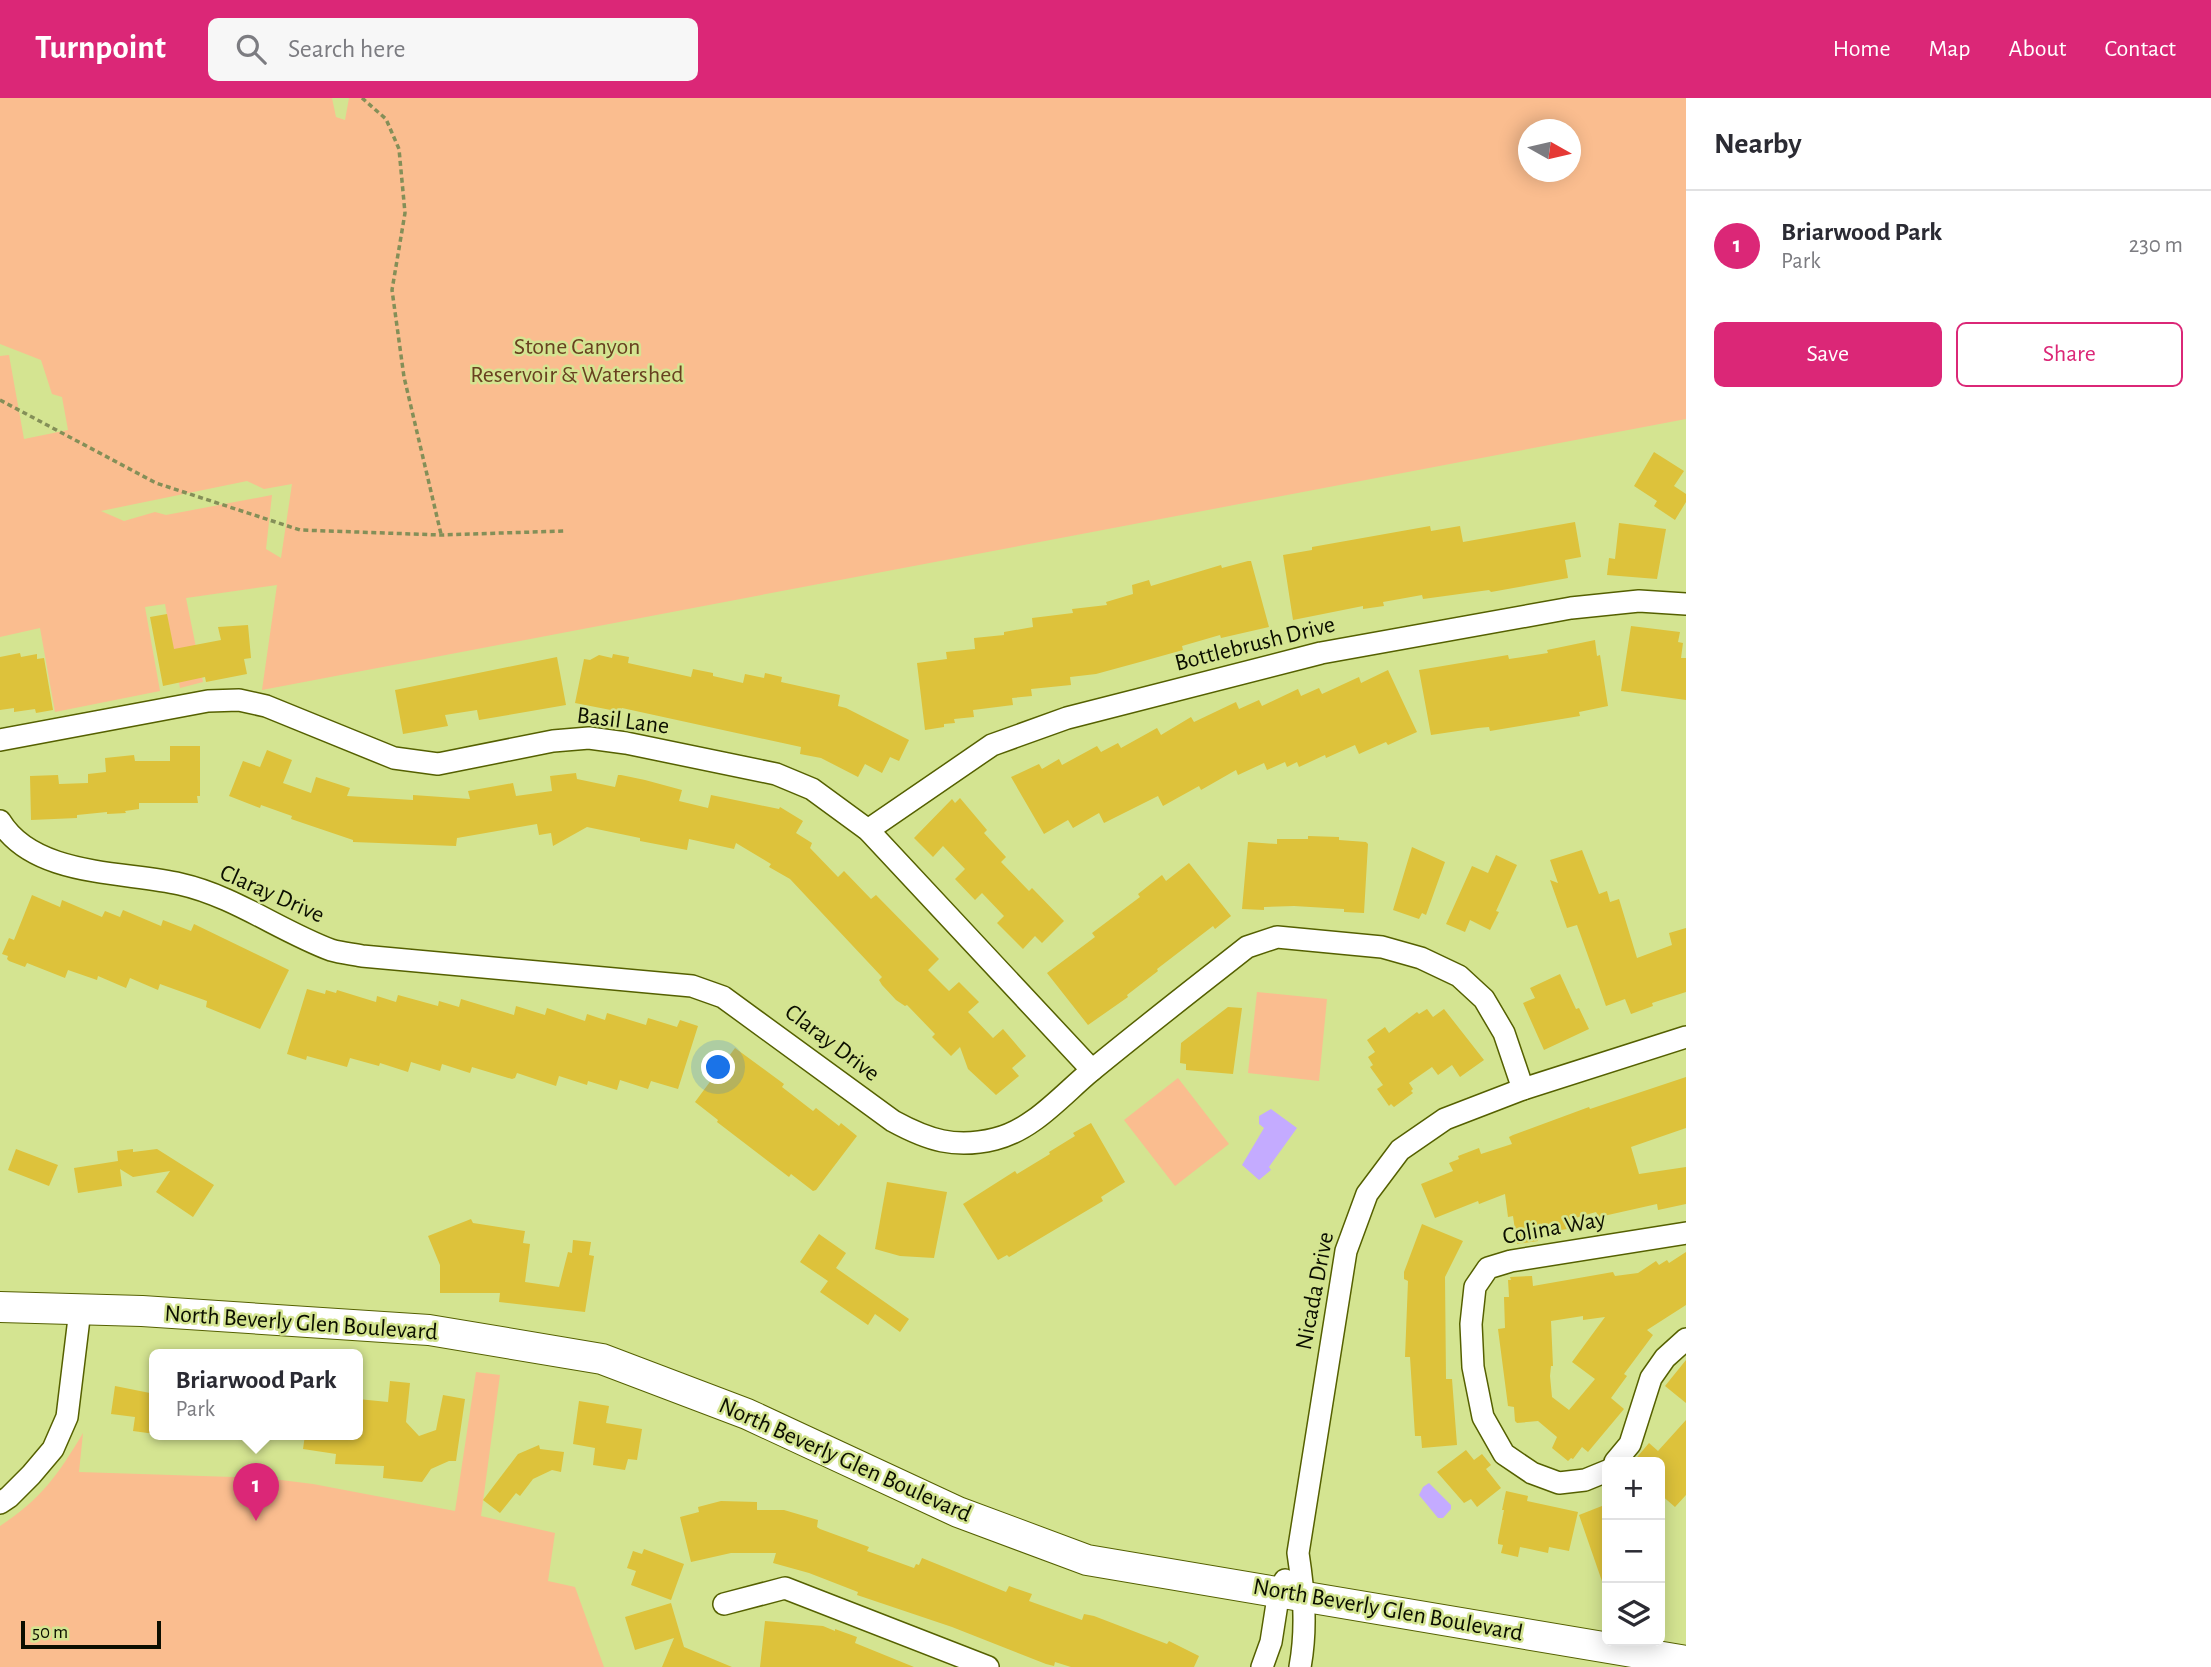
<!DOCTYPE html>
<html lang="en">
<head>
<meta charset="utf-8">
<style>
	:root { --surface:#fff; --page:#f7f7f7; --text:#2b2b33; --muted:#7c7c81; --line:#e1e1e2; --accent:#db2777 }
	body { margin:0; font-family:"Alegreya Sans",sans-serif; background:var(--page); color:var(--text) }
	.controls { position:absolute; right:21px; bottom:21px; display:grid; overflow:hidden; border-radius:10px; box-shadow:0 4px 18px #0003 }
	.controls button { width:63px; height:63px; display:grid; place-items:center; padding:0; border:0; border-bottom:2px solid var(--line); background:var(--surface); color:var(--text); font:35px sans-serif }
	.compass { position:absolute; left:1518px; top:21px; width:63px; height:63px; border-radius:50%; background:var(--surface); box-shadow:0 4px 18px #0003; rotate:98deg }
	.scale { position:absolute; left:21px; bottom:18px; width:140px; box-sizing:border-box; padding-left:7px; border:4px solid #0b0e00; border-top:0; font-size:19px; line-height:24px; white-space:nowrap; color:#0b0e00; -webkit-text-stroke:5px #d4e491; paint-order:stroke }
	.you { position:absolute; left:719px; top:970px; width:24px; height:24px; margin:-18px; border:5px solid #fff; border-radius:50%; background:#1a73e8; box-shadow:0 0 0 10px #1a73e833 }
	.badge { display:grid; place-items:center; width:46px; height:46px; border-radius:50%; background:var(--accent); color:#fff; font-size:23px; font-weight:700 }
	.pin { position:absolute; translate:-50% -58px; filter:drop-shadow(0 2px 4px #0008) }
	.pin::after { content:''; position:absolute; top:37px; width:24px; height:21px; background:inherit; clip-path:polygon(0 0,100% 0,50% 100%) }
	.popup { position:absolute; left:149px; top:1251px; width:214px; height:91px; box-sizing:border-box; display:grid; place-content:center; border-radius:10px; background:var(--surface); filter:drop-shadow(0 2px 5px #0005); font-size:23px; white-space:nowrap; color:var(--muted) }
	.popup b { font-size:26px; color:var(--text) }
	.popup::after { content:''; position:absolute; left:50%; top:100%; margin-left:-14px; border:14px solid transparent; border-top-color:var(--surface) }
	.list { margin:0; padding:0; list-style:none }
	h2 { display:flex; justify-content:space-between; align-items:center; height:91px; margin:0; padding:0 28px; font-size:30px }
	h2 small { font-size:23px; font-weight:400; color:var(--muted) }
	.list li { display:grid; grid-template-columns:46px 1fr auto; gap:21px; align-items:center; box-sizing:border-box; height:112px; padding:0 28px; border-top:2px solid var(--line) }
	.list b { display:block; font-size:26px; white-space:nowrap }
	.list p { margin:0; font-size:23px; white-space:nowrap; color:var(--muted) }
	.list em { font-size:23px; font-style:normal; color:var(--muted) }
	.actions { display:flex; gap:14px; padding:21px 28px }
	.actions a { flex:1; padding:16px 0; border:2px solid var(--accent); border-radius:10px; text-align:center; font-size:24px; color:var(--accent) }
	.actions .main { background:var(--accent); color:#fff }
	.icon { flex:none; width:38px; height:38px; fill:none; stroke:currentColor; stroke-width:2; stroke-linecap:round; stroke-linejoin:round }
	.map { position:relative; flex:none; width:1686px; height:1569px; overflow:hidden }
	header { display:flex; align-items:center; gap:42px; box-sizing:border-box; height:98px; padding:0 35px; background:var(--accent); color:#fff }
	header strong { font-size:33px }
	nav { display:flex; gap:38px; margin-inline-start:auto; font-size:24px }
	.search { width:490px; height:63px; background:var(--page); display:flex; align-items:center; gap:18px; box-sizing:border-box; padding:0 24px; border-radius:10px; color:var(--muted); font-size:26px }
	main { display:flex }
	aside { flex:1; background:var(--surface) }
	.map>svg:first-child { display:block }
	.green { fill:#fabd8f; fill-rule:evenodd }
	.water { fill:#c4abff }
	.building { fill:#ddc23b; fill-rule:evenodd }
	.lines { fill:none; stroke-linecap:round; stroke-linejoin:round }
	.minor-casing { stroke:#556000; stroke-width:24 }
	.secondary-casing { stroke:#556000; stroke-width:32 }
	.path { stroke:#848f58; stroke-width:3.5; stroke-dasharray:5 3.5; stroke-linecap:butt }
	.minor { stroke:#fff; stroke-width:21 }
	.secondary { stroke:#fff; stroke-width:30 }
	.labels { text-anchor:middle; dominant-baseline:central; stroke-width:5; stroke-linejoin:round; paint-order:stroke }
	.park-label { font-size:24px; fill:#684020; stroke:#d4e491 }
	.street-label { font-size:24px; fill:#0b0e00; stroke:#d4e491 }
</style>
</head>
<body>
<header>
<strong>Turnpoint</strong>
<div class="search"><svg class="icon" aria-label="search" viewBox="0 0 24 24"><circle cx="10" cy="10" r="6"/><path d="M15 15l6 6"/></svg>Search here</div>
<nav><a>Home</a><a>Map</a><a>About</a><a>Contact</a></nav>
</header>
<main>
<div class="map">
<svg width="1686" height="1569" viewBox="0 0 1686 1569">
	<rect width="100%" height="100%" fill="#d4e491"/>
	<!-- green -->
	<g class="green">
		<path d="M0 0H332L336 19 345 22 349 0H1686V321L262 592 277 487 186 500 203 584 180 590 165 506 145 509 160 593 55 614 40 530 0 539V258L9 257 24 341 68 332 62 299 52 296 41 262 0 246ZM1528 32H1570V74H1528ZM247 383 264 391 292 386 281 460 266 451 272 397 166 417 155 414 124 423 101 413Z"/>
		<path d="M1257 894 1327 901 1319 983 1248 975Z"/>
		<path d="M1178 980 1229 1046 1175 1088 1124 1022Z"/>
		<path d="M476 1274 500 1277 481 1418 555 1435 548 1483 575 1489 604 1569H0V1428C41 1401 58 1377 83 1335L79 1374 265 1380 313 1386 455 1413Z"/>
	</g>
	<!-- water -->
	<g class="water">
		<path d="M1271 1011 1297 1030 1269 1069 1271 1072 1259 1082 1242 1067 1264 1030 1259 1026V1018Z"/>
		<path d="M1429 1385 1451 1407V1411L1443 1420H1438L1419 1397 1423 1389Z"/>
	</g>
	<!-- building -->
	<g class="building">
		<path d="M1654 354 1684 373 1674 388 1686 396V404L1675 422 1654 408 1657 403 1634 388Z"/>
		<path d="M1575 424 1581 459 1565 462 1568 480 1491 494 1489 492 1423 501 1422 497 1383 504 1384 508 1363 511V508L1293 522 1283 457 1312 452V449L1430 428 1431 433 1460 428 1463 444Z"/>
		<path d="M1619 425 1666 431 1657 481 1607 477 1609 460 1615 461Z"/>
		<path d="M1248 463H1251L1269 529 1221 540 1220 537 1182 548 1183 552 1140 564 1096 576 1070 579 1071 587 1031 591 1032 598 1012 600 1013 607 973 612 974 619 954 621 955 625 944 626V629L925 632 917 565 947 561 946 554 975 551 974 540 1004 537V534L1033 529 1032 520 1073 515 1072 511 1107 507 1106 504 1133 496 1132 487 1149 482 1151 488 1221 467 1222 470Z"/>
		<path d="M167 516 174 551 221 542 218 529 248 527 251 560 244 561 247 576 206 584 205 579 163 588 150 519Z"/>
		<path d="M1631 528 1680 534 1678 544 1683 545 1681 560H1686V602L1621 593Z"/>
		<path d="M1595 542 1597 558 1600 557 1608 608 1579 614 1580 618 1490 633 1489 629 1478 630 1431 637 1419 572 1508 557 1509 561 1548 555 1547 552Z"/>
		<path d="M20 555 21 559 37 556V561L44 560 53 612 36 615 35 611 14 614V610L0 612V559Z"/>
		<path d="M613 556 629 559 628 565 691 579 693 571 713 575V578L743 585 745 576 764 580 765 575 782 579 781 584 840 597 838 608 846 610 909 642 899 663 890 659 882 675 865 666 858 679 821 660 800 656 801 649 622 610 621 614 575 605 584 561 590 562 599 557 612 560Z"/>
		<path d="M557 559 566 607 479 622 477 612 445 617 448 628 403 636 395 592Z"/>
		<path d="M1388 572 1417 634 1388 647 1386 644 1359 656 1355 647 1326 660 1325 657 1299 669 1297 664 1287 669 1285 664 1267 672 1264 665 1238 677 1236 672 1201 692 1199 688 1163 708 1158 698 1104 725 1099 715 1073 730 1068 722 1044 736 1011 679 1039 666 1042 671 1059 661 1062 667 1097 648 1101 654 1118 645 1121 650 1157 630 1161 637 1191 619 1194 624 1236 604 1239 611 1259 602 1262 608 1298 591 1301 598 1319 590 1322 596 1359 579 1361 585Z"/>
		<path d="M170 648H200V698H197L198 705H139V711L125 713 126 715 107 716V714L77 717V720L31 722 30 678 58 677 59 686 88 685V676L106 674 105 660 134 657 135 663H170Z"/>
		<path d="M267 652 292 662 283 685 311 695 316 679 350 690 347 698 413 702V697L470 701 468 693 513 685 516 698 552 693 550 678 576 675 577 681 615 689 618 677H621L645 682 682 692 679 703 708 710 711 697 779 711 780 709 803 723 796 735 812 745 810 750 838 779 844 773 871 801 876 797 939 861 928 872 949 893 959 884 979 904 968 914 993 940 1003 931 1026 958 1012 970 1019 978 996 997 968 971 960 949 951 958 932 939 935 936 907 907 905 908 896 902 882 887 879 882 882 879 790 781 769 769 771 766 736 745 734 751 689 741 687 752 640 743V740L587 729 553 748 551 735 539 737 537 726 457 740 456 748 353 744V742L291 721 292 718 261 707 260 710 229 698 243 663 260 669Z"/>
		<path d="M960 700 987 732 984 735 1006 759 1001 764 1029 793 1032 790 1064 823 1042 845 1035 838 1023 851 997 825 1004 818 982 795 975 802 955 781 965 771 943 748 933 759 914 740 952 701 955 705Z"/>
		<path d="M1308 738 1339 739V742L1366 744 1368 746 1364 815 1344 814V811L1294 808 1264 809V812L1242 811 1248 744 1277 746V741H1308Z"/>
		<path d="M1412 749 1445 764 1426 817 1422 815 1419 821 1393 812Z"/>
		<path d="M1582 752 1599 796 1607 793 1610 804 1619 801 1637 860 1672 847 1669 835 1686 830V894L1652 905 1653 908 1631 916 1625 901 1606 908 1577 827 1567 830 1550 782 1558 785 1550 762Z"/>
		<path d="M1496 757 1517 767 1496 813 1499 814 1490 832 1470 822 1465 834 1446 826 1472 768 1488 775Z"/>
		<path d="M1189 765 1231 818 1215 831 1213 828 1157 871 1158 873 1127 897 1128 899 1088 927 1047 875 1095 839 1092 835 1140 799 1138 796 1162 777 1166 783Z"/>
		<path d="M32 797 60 809 62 802 102 819 105 813 120 819 123 812 161 828 163 822 191 833 194 826 289 872 260 931 206 909 207 903 160 886 158 892 130 880 126 890 98 878 97 882 68 872 65 880 27 865 25 869 9 863 7 861 8 858 2 856 9 840 14 842Z"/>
		<path d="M1560 876 1576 911 1579 910 1589 931 1544 952 1523 905 1535 900 1530 890Z"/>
		<path d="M307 891 325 896 326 892 336 895 337 892 376 904 377 898 396 904 398 897 438 908 439 903 459 909 461 901 514 917 516 908 545 917 547 910 585 923 587 916 605 922 607 915 646 927 648 920 677 929 680 922 698 928 678 991 651 983 648 991 620 982 617 992 588 983 587 987 559 978 556 988 517 975 515 980 512 981 472 969 470 975 442 966 440 973 411 964 408 974 380 965 379 968 350 960 347 969 307 958 306 962 287 956Z"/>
		<path d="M1228 909 1242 910 1233 976 1186 972V966L1180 965 1181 945Z"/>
		<path d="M1427 911 1433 919 1444 911 1484 962 1460 979 1452 967 1438 977 1432 969 1409 985 1413 991 1411 993 1413 995 1394 1009 1391 1006 1389 1008 1377 991 1383 987 1370 969 1373 967 1368 959 1375 954 1367 942 1385 929 1389 935 1417 914 1419 916Z"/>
		<path d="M735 950 784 986 782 989 813 1013 816 1010 839 1028 841 1025 857 1038 816 1092 813 1093 791 1076 789 1079 717 1024 718 1022 695 1004Z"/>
		<path d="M1686 979V1030L1631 1049 1639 1076 1686 1069V1106L1658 1112 1657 1106 1599 1119 1596 1114 1565 1123 1567 1131 1537 1136 1538 1143 1517 1146 1513 1118 1508 1119 1505 1096 1479 1106 1478 1103 1435 1120 1421 1086 1453 1073 1449 1065 1459 1061 1458 1058 1479 1050 1481 1056 1512 1046 1509 1039 1513 1037 1589 1009 1590 1011Z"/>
		<path d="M1091 1025 1125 1084 1101 1099 1103 1103 1009 1159 1007 1157 998 1162 963 1106 1015 1073 1017 1076 1050 1056 1049 1054 1075 1038 1073 1035Z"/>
		<path d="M16 1051 58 1067 49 1088 8 1072Z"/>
		<path d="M133 1051V1054L157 1051 214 1087 193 1119 156 1094 170 1073 133 1079 120 1071 122 1088 78 1095 74 1070 118 1063 117 1053Z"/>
		<path d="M887 1084 947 1094 934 1160 900 1158 875 1151Z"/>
		<path d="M471 1121 473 1125 525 1133 523 1145 530 1146 525 1184 559 1189 568 1154 572 1155 573 1142 591 1144 589 1157 594 1158 585 1214 499 1204 500 1195H440V1167L428 1138Z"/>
		<path d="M1422 1126 1463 1143 1445 1179 1446 1281H1452L1457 1347 1422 1350 1421 1338H1415L1410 1259H1405L1408 1183 1404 1181V1174Z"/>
		<path d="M819 1136 846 1155 836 1170 909 1221 900 1234 875 1216 868 1227 820 1194 828 1183 800 1164Z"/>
		<path d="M1686 1154V1207L1647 1232 1653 1237 1624 1276 1627 1278 1611 1300 1624 1311 1588 1354 1582 1349 1573 1361 1571 1360 1568 1363 1552 1350 1557 1339 1538 1323 1517 1325 1515 1323 1514 1309 1508 1308 1498 1231 1505 1230 1504 1199H1509L1508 1182H1511L1510 1179 1532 1178 1533 1188 1613 1174 1615 1178 1638 1175 1656 1163 1659 1167 1667 1162 1669 1165ZM1583 1218V1222L1605 1219 1572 1264 1595 1281 1569 1312 1552 1299 1550 1278 1551 1268H1553L1551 1223Z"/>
		<path d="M1686 1262V1305L1665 1288Z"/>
		<path d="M390 1283 410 1285 406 1324 419 1338 436 1332 443 1297 465 1301 456 1363H449L431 1371 422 1384 383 1380 384 1368 335 1366 336 1356 303 1351 305 1337H358V1301L388 1304Z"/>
		<path d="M115 1288 155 1296V1336L133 1333 135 1319 111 1316Z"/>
		<path d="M579 1303 609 1308 606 1325 642 1331 637 1362 628 1361 625 1372 593 1367 595 1350 573 1346Z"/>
		<path d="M1686 1322V1397L1675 1409 1660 1396V1364H1633L1649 1345 1658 1353Z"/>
		<path d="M539 1347 540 1351 564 1354 561 1374 552 1372 533 1381 520 1398 516 1395 500 1415 483 1402 518 1356Z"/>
		<path d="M1466 1352 1474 1362 1482 1356 1491 1367 1486 1371 1501 1390 1477 1409 1471 1401 1464 1405 1437 1374Z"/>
		<path d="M1506 1393 1528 1398 1527 1403 1578 1414 1569 1453 1549 1449 1548 1455 1520 1449 1518 1459 1501 1455 1503 1447 1498 1446V1442L1504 1412H1502Z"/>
		<path d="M721 1403 757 1404V1412H784L818 1422 817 1429 820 1431 869 1449 867 1453 914 1470 916 1466 919 1467 922 1460 1006 1494 1009 1488 1032 1496 1029 1503 1082 1522 1084 1516 1094 1518 1167 1546 1169 1543 1199 1558 1194 1569H1071L1055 1564 1054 1568 1046 1566 952 1529 857 1497 858 1494 809 1475 773 1465 776 1455H731L691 1464 680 1419 699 1414 698 1409Z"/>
		<path d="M1607 1406V1489H1604L1579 1417Z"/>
		<path d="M644 1451 684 1466 671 1502 631 1487 636 1473 627 1470 633 1453 642 1456Z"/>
		<path d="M671 1505 684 1549 732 1569H662L674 1540 635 1552 625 1519Z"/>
		<path d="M765 1523 823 1528 835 1533V1531L857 1539 855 1545 914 1569H760Z"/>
	</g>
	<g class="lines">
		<defs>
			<g id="minor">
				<path d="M0 642 208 603 239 602 266 608 394 660 438 666 553 643 589 640 626 645 776 676 812 691 868 732 1092 972"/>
				<path d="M0 723C34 779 124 773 180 786 234 798 280 833 331 852 341 855 352 856 362 858L692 888 723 899 893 1023C928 1042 955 1051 995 1041 1033 1032 1062 997 1091 973 1142 931 1195 890 1247 849L1277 839 1382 849 1421 860 1459 878 1484 901 1504 935 1523 991"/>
				<path d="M868 732 992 647 1067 620 1321 555 1571 510 1639 503 1686 506"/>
				<path d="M1615 1364 1630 1346 1651 1280 1665 1260 1686 1241"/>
				<path d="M1607 1373 1585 1382 1559 1385 1532 1375 1504 1356 1483 1319 1473 1269 1471 1226 1475 1189 1488 1170 1511 1163 1686 1135"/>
				<path d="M0 1405 9 1399 31 1377 53 1351 67 1319 80 1212"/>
				<path d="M724 1506 785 1490 988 1569"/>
				<path d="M1262 1569 1271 1544 1279 1493 1285 1482"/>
				<path d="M1300 1569C1307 1531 1304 1494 1298 1455L1346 1153 1367 1096 1400 1052 1445 1021 1523 991 1686 939"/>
			</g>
			<path id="secondary" d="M0 1209 142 1213 429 1232 602 1261 747 1316 958 1414 1087 1462 1686 1563"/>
		</defs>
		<!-- minor casing -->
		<use href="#minor" class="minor-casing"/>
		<!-- secondary casing -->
		<use href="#secondary" class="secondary-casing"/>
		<!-- path -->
		<g class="path">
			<path d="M362 0 386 21 399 51 405 115 392 192 404 279 441 436"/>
			<path d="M0 302 156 385 300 432 441 437 564 433"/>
		</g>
		<!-- minor -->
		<use href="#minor" class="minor"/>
		<!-- secondary -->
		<use href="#secondary" class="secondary"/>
	</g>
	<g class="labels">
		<!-- park labels -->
		<g class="park-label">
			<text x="577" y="249">Stone Canyon<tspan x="577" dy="28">Reservoir &amp; Watershed</tspan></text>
		</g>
		<!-- street labels -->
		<g class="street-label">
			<text transform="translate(1255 546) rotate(-14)">Bottlebrush Drive</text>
			<text transform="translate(623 623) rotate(7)">Basil Lane</text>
			<text transform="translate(272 796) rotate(24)">Claray Drive</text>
			<text transform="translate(832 945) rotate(37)">Claray Drive</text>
			<text transform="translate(1554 1130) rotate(-10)">Colina Way</text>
			<text transform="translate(1315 1193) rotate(-79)">Nicada Drive</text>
			<text transform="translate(301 1225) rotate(4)">North Beverly Glen Boulevard</text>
			<text transform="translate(845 1362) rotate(24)">North Beverly Glen Boulevard</text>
			<text transform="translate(1388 1512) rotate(10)">North Beverly Glen Boulevard</text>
		</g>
	</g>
</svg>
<div class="controls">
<button>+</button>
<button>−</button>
<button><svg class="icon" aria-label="layers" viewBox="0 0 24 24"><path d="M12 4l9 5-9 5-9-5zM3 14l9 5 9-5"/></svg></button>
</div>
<svg class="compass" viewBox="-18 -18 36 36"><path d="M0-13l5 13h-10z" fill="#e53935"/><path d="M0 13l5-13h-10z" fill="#7c7c81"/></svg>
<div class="scale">50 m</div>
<div class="you"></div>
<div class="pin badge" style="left:256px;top:1423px">1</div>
<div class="popup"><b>Briarwood Park</b>Park</div>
</div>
<aside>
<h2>Nearby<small></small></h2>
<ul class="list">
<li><span class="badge">1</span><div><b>Briarwood Park</b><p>Park</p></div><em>230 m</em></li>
</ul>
<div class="actions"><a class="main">Save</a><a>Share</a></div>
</aside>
</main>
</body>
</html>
